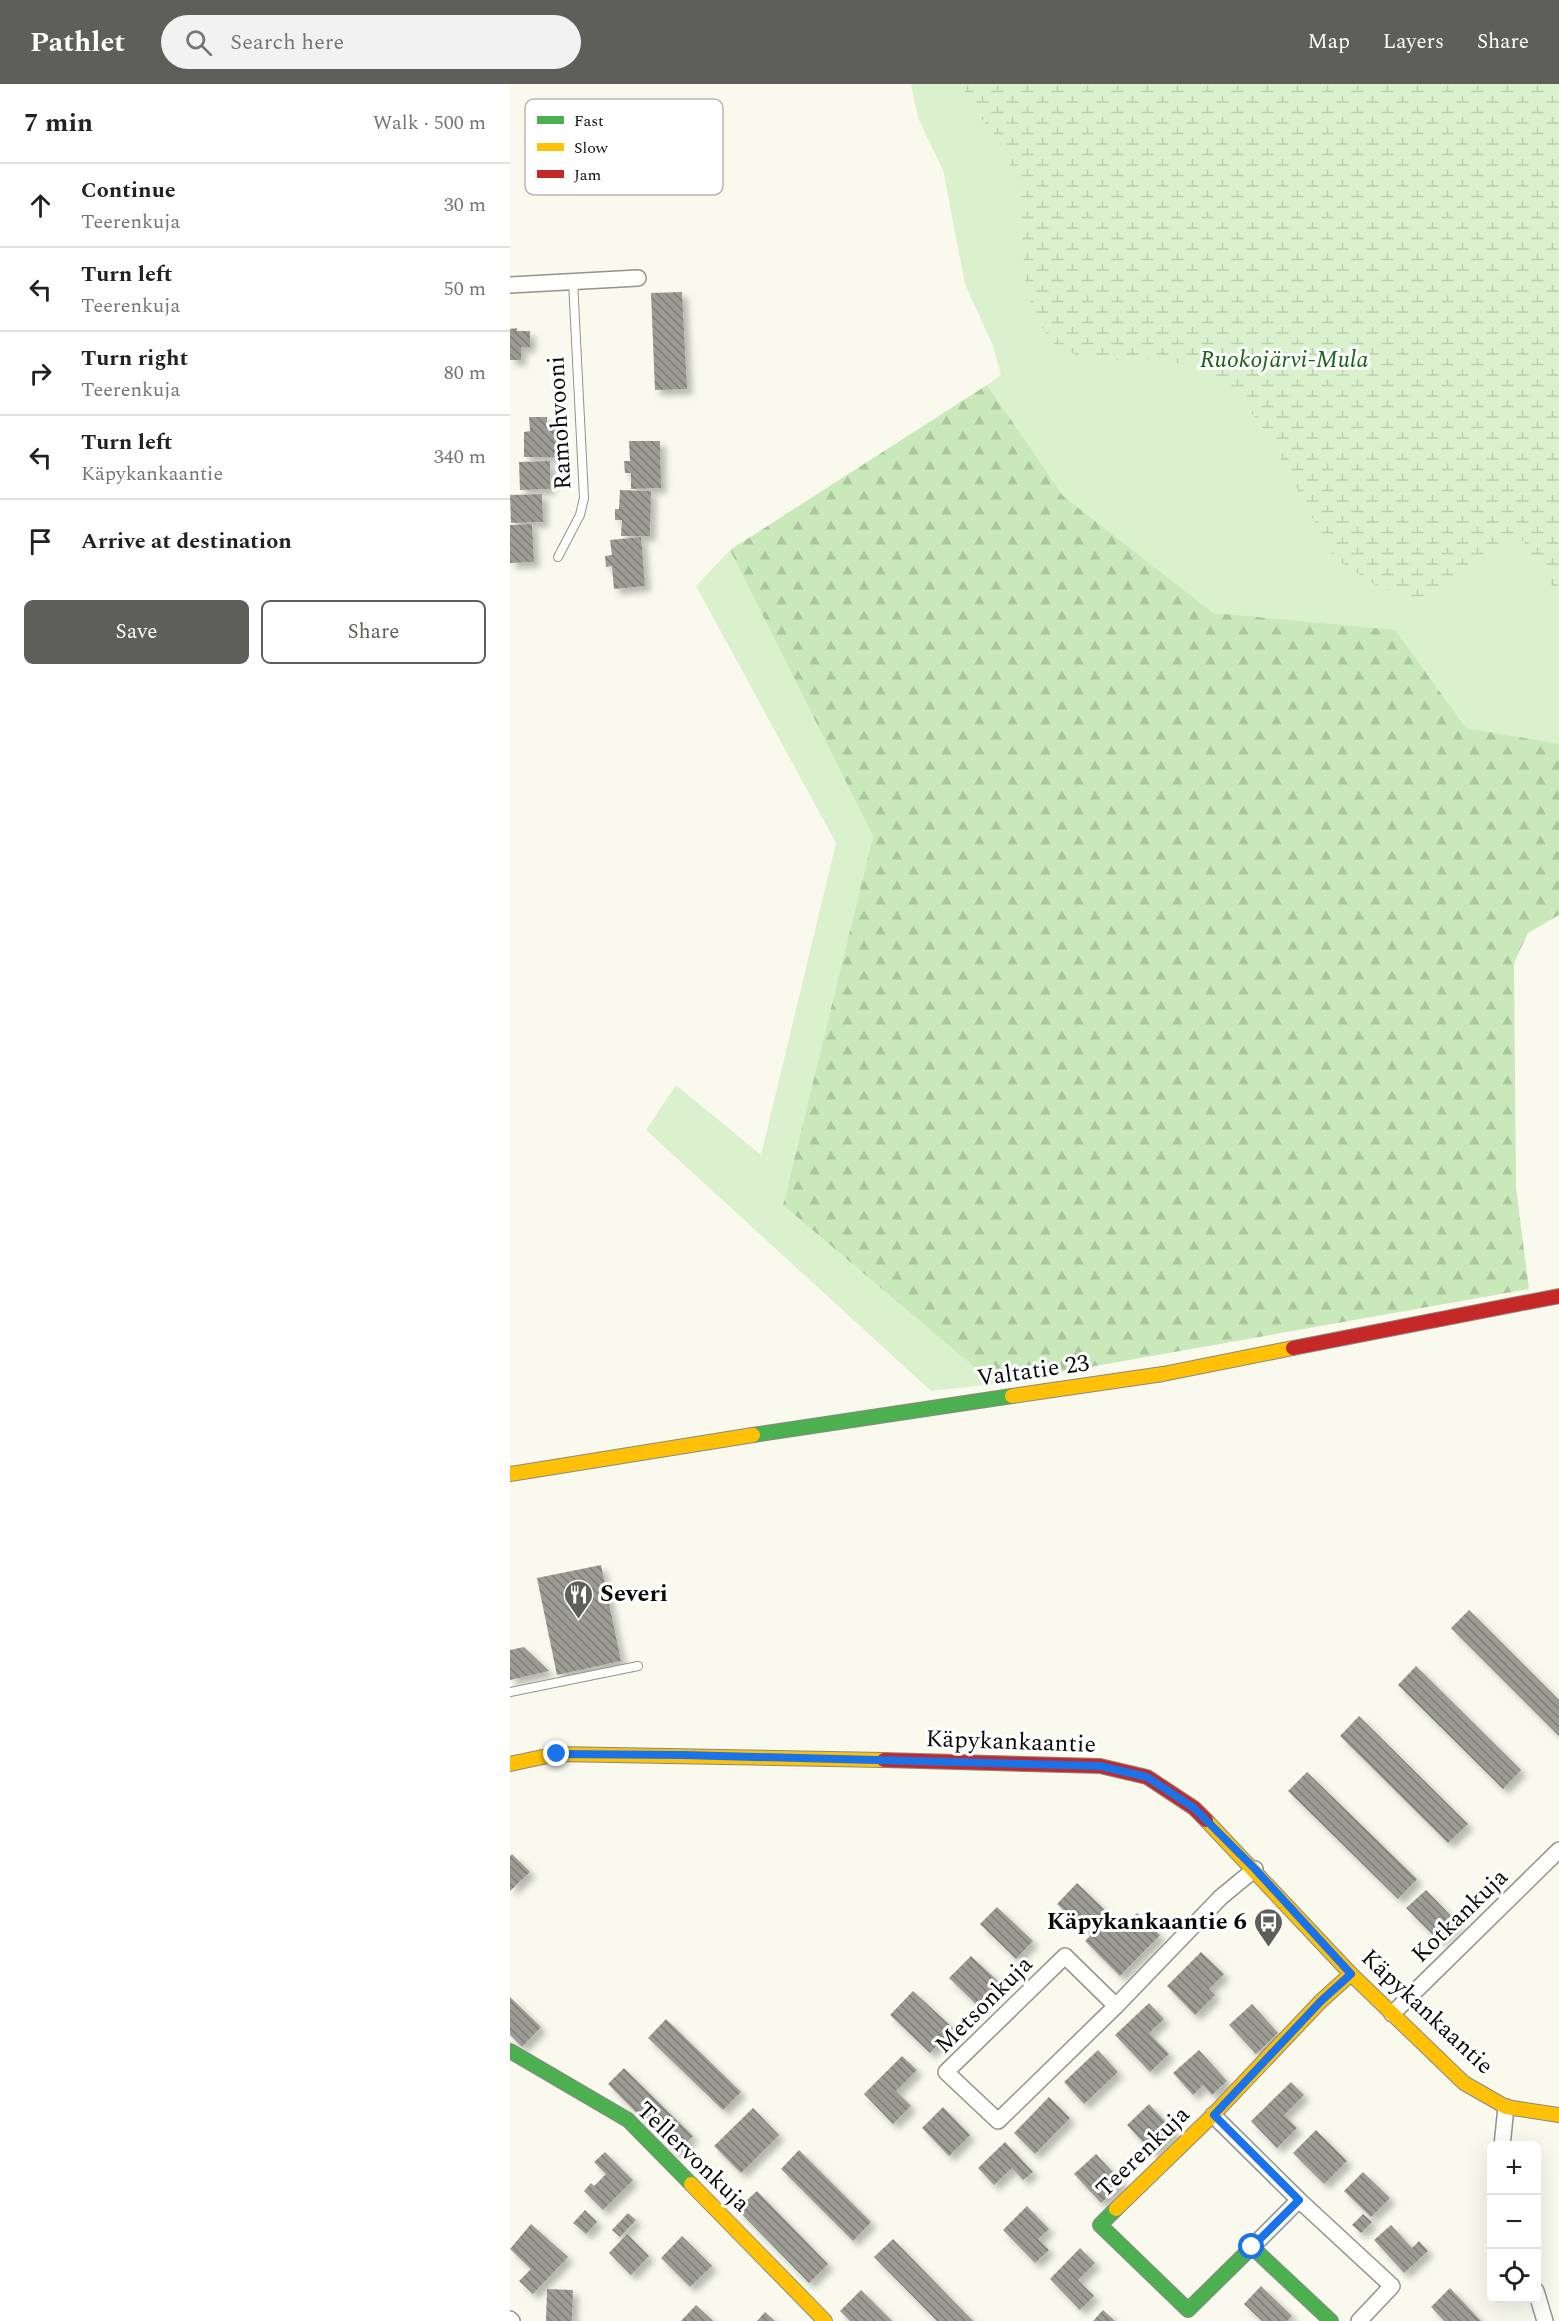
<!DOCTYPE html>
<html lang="en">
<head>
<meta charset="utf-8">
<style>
	:root { --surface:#fff; --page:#f2f2f2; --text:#222; --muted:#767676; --line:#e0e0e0; --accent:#5e5f5a }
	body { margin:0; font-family:Spectral,serif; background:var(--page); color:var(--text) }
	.controls { position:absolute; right:18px; bottom:18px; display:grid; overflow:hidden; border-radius:9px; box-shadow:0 6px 24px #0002 }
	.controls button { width:54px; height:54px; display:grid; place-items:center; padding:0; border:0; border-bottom:2px solid var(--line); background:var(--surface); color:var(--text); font:30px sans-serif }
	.stop { position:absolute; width:18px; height:18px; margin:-14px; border:4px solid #1a73e8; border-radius:50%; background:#fff }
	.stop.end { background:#1a73e8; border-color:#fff; box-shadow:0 2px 6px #0008 }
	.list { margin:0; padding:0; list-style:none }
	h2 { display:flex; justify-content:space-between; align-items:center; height:78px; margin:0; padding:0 24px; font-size:26px }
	h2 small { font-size:20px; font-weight:400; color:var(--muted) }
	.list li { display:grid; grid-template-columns:39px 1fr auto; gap:18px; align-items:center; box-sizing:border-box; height:84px; padding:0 24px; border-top:2px solid var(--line) }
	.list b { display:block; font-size:22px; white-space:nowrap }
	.list p { margin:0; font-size:20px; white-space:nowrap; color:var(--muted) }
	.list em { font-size:20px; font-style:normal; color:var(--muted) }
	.actions { display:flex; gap:12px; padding:18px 24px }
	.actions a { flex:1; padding:14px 0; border:2px solid var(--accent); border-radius:9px; text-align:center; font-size:21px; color:var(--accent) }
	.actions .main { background:var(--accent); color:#fff }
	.icon { flex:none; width:33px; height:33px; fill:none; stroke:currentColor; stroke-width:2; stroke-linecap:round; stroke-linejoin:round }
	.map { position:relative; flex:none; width:1049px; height:2237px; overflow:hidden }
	header { display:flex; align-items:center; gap:36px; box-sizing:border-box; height:84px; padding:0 30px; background:var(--accent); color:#fff }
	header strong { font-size:28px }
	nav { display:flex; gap:33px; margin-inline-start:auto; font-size:21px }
	.search { width:420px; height:54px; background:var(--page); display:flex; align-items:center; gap:15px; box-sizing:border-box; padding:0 21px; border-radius:33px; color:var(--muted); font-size:22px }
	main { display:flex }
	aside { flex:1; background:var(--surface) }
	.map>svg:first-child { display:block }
	.grass { fill:#dbf1cd }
	.forest { fill:url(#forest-firs) }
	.wetland { fill:url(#wetland-marsh) }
	.building { fill:url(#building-back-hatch); filter:url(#shadow) }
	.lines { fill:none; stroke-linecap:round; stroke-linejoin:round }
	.lane-casing { stroke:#92938d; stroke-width:10 }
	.street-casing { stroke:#92938d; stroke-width:18 }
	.fast-casing { stroke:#898983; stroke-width:16 }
	.slow-casing { stroke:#898983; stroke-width:16 }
	.jam-casing { stroke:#898983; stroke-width:16 }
	.lane { stroke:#fefefc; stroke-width:8 }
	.street { stroke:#fefefc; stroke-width:15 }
	.fast { stroke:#4caf50; stroke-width:14 }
	.slow { stroke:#ffc107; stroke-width:14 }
	.jam { stroke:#c62828; stroke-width:14 }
	.route { stroke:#1a73e8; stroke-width:8 }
	.labels { text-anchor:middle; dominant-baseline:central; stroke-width:6; stroke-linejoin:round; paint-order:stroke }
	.park-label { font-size:24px; font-style:italic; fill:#1a631c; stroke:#fff }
	.street-label { font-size:24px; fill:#0b0b0b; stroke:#fff }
	.poi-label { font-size:24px; font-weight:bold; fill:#0b0b0b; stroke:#fff; text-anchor:start }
	.key { fill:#fff; stroke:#b6b6b6; stroke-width:1.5 }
	.key-label { font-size:16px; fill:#0b0b0b }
</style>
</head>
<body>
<header>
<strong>Pathlet</strong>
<div class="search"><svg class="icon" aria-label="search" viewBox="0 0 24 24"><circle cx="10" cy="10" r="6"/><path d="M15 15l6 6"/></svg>Search here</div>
<nav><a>Map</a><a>Layers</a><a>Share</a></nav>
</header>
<main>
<aside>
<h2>7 min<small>Walk · 500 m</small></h2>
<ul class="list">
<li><svg class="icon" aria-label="ahead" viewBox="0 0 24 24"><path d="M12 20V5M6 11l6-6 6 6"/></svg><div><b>Continue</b><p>Teerenkuja</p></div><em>30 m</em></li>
<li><svg class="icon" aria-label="left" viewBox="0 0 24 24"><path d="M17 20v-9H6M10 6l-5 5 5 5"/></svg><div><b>Turn left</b><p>Teerenkuja</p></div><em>50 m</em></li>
<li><svg class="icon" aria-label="right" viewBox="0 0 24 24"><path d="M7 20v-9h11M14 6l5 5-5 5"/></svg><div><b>Turn right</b><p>Teerenkuja</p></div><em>80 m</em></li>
<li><svg class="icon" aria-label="left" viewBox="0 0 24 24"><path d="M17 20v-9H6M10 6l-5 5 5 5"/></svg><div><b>Turn left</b><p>Käpykankaantie</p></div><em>340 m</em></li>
<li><svg class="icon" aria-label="arrive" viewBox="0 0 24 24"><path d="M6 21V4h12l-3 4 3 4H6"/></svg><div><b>Arrive at destination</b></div></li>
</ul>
<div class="actions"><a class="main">Save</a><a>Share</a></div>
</aside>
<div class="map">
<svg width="1049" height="2237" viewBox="0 0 1049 2237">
	<defs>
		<pattern id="forest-firs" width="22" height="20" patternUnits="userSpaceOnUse" patternTransform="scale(1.5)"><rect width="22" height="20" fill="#c9e9ba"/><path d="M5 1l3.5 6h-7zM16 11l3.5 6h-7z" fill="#abc69f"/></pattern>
		<pattern id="wetland-marsh" width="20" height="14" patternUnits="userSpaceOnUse" patternTransform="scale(1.5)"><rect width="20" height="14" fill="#dbf1cd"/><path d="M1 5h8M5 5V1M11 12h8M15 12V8" fill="none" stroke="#bbcdaf"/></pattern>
		<pattern id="building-back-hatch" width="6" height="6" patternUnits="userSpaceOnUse" patternTransform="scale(1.5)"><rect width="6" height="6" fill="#9c9b94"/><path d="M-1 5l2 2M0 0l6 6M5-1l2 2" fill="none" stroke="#7d7d77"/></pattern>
		<filter id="shadow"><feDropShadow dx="5.5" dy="5.5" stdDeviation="3" flood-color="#0004"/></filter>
	</defs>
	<rect width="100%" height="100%" fill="#f9faed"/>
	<!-- grass -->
	<g class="grass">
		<path d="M401 0H1049V701L573 465 503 339 477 301 491 291 483 262 455 200 433 86 408 34Z"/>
		<path d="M220 466 363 752 273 1121 484 1300 421 1307 136 1046 166 1001 251 1071 326 759 186 502Z"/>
	</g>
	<!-- forest -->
	<path class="forest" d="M477 301 553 412 703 529 885 546 956 644 1049 660V831L1018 849 1004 879 1006 1104 1019 1205 484 1300 273 1121 363 752 220 466Z"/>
	<!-- wetland -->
	<path class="wetland" d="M451 0H1049V512L1010 453C972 467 949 484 923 515L900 518 864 500 824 474 759 353 728 310 692 283 639 275 596 276 568 272 541 258 525 232 515 199 510 106 491 59 462 23Z"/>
	<!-- building -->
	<g class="building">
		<path d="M172 208 177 305 145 306 141 209Z"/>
		<path d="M7 244V247H20V263H11V276H0V245Z"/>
		<path d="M19 333H37V341H46V373H14V348L20 347Z"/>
		<path d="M119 357H150L151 404 121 405V389H115L114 377H120Z"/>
		<path d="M40 377V405L10 406 9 378Z"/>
		<path d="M110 406 141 407 140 452H111L112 436H105V425H109Z"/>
		<path d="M32 410 33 438 1 439 0 411Z"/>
		<path d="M22 440 24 478 0 479V441Z"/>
		<path d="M131 453 135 502 104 505 102 482 96 483 95 472 102 471 100 456Z"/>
		<path d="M91 1481 111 1577 47 1591 27 1494Z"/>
		<path d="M959 1526 1049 1616V1652L941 1544Z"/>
		<path d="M14 1563 39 1587 0 1596V1566Z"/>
		<path d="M906 1582 1011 1686 993 1705 888 1601Z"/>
		<path d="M849 1632 958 1740 938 1759 830 1652Z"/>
		<path d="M797 1688 907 1795 888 1815 778 1707Z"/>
		<path d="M2 1770 20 1788 0 1807V1772Z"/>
		<path d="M567 1799 595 1826 575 1847 547 1820Z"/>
		<path d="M916 1806 948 1839 929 1857 896 1824Z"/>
		<path d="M487 1823 523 1857 506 1875 470 1840Z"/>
		<path d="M627 1829 650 1851 610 1892 575 1857 599 1833 611 1845Z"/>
		<path d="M691 1868 714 1890 699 1905 705 1911 685 1931 657 1902Z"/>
		<path d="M461 1872 490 1899 468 1922 439 1894Z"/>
		<path d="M403 1907 443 1944 420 1969 380 1931Z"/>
		<path d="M0 1913 31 1943 12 1963 0 1951Z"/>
		<path d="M639 1919 654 1935 639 1949 659 1970 640 1988 605 1951Z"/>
		<path d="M742 1920 768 1949 746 1970 719 1941Z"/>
		<path d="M156 1935 231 2008 213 2026 138 1954Z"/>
		<path d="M588 1966 608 1988 574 2020 554 1998Z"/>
		<path d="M689 1966 717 1997 702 2011 693 2001 683 2011 663 1989Z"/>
		<path d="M392 1972 407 1986 386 2007 401 2022 383 2040 354 2010Z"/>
		<path d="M114 1984 183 2052 166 2069 98 2000Z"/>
		<path d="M781 1998 794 2011 774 2031 787 2044 767 2064 741 2037Z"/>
		<path d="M539 2013 560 2034 525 2070 504 2049Z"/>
		<path d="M639 2020 665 2048 643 2069 617 2041Z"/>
		<path d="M433 2023 460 2051 439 2072 412 2044Z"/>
		<path d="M243 2024 269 2051 231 2089 204 2062Z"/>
		<path d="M806 2046 837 2077 814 2100 783 2069Z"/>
		<path d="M495 2058 523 2088 513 2096 502 2084 484 2101 468 2084Z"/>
		<path d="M289 2066 361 2138 343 2157 271 2085Z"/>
		<path d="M95 2068 123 2096 93 2126 74 2107 81 2099 84 2102 96 2090 84 2078Z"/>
		<path d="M586 2070 613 2099 591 2119 564 2090Z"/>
		<path d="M853 2088 880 2114 861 2133 834 2107Z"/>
		<path d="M247 2107 318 2180 299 2199 227 2125Z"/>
		<path d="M517 2122 539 2145 528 2155 539 2166 525 2179 493 2146Z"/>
		<path d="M75 2126 87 2138 76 2150 63 2139Z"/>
		<path d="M118 2129 126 2136 110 2153 102 2146Z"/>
		<path d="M853 2130 862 2138 851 2149 842 2141Z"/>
		<path d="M21 2140 58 2173 23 2210 9 2197 21 2185 0 2165Z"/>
		<path d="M881 2141 902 2164 909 2157 918 2167 894 2189 864 2156Z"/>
		<path d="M117 2150 139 2172 121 2191 99 2169Z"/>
		<path d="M172 2152 202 2182 180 2203 151 2174Z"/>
		<path d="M383 2155 463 2237H427L364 2173Z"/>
		<path d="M570 2164 585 2179 568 2196 584 2212 570 2226 540 2195Z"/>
		<path d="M751 2202 782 2232 777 2237H752L734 2220Z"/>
		<path d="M940 2204 971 2237H934L921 2223Z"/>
		<path d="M37 2205 63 2206 62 2237H36Z"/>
		<path d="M351 2206 382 2237H340L330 2227Z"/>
		<path d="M186 2221 203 2237H171Z"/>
		<path d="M593 2226 605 2237H583Z"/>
		<path d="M255 2228 265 2237H247Z"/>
	</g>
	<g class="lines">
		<defs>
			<g id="lane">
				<path d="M48 473 70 431 74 414 63 197"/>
				<path d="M0 1608 128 1582"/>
			</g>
			<g id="street">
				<path d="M0 201 128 194"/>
				<path d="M606 1922 555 1872 436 1988 488 2037 606 1922 711 1813 745 1785"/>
				<path d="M882 1930 1049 1766"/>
				<path d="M703 2031 789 2116 882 2202 849 2237"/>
				<path d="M992 2062 996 2023"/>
				<path d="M742 2163 789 2116"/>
				<path d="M1026 2207 1035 2237"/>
				<path d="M0 2235 2 2237"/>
			</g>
			<g id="fast">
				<path d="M243 1351 502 1312"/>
				<path d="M0 1967 118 2036 181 2100"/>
				<path d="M606 2125 590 2141 678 2226 742 2163 821 2237"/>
			</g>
			<g id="slow">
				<path d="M502 1312 653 1290 783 1264"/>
				<path d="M0 1390 243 1351"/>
				<path d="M0 1680 47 1670 374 1676"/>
				<path d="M696 1736 841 1890 954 1999 996 2023 1049 2031"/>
				<path d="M181 2100 315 2237"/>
				<path d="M606 2125 703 2031 811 1917 841 1890"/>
			</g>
			<g id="jam">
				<path d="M783 1264 1049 1212"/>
				<path d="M374 1676 590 1682 637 1693 684 1724 696 1736"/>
			</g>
		</defs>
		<!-- lane casing -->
		<use href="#lane" class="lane-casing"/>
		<!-- street casing -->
		<use href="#street" class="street-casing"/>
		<!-- fast casing -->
		<use href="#fast" class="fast-casing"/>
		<!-- slow casing -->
		<use href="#slow" class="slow-casing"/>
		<!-- jam casing -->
		<use href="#jam" class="jam-casing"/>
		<!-- lane -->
		<use href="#lane" class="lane"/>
		<!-- street -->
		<use href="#street" class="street"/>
		<!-- fast -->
		<use href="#fast" class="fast"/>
		<!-- slow -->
		<use href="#slow" class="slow"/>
		<!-- jam -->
		<use href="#jam" class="jam"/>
	</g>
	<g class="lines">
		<!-- route -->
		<path class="route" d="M47 1670 173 1671 590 1682 637 1693 684 1724 745 1785 841 1890 811 1917 704 2031 789 2116 742 2163"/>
	</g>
	<!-- icons -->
	<defs>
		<symbol id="restaurant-pin" viewBox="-11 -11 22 30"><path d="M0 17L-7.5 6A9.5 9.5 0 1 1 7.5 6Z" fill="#5e5f5a" stroke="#fff"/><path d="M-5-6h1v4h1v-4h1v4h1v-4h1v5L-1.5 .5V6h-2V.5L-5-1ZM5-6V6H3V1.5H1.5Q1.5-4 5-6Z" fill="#fff"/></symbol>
		<symbol id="bus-pin" viewBox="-11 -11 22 30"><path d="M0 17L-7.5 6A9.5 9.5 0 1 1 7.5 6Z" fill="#5e5f5a" stroke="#fff"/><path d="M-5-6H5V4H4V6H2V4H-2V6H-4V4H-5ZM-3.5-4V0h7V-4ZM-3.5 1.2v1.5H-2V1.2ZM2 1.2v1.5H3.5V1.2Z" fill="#fff"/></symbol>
	</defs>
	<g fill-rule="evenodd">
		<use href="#restaurant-pin" x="52" y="1494" width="33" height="45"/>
		<use href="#bus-pin" x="742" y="1822" width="33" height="45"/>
	</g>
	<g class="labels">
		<!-- park labels -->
		<g class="park-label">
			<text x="774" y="276">Ruokojärvi-Mula</text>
		</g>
		<!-- street labels -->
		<g class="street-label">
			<text transform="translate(50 339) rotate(-93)">Ramohvooni</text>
			<text transform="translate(523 1287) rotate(-8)">Valtatie 23</text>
			<text transform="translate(501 1658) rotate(2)">Käpykankaantie</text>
			<text transform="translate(950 1832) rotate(-44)">Kotkankuja</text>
			<text transform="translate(474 1921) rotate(-45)">Metsonkuja</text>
			<text transform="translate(917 1928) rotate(43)">Käpykankaantie</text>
			<text transform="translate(633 2068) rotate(-44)">Teerenkuja</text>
			<text transform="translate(183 2073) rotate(44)">Tellervonkuja</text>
		</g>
		<!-- poi labels -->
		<g class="poi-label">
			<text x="90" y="1510">Severi</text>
			<text x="737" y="1838" text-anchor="end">Käpykankaantie 6</text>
		</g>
	</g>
	<!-- legend -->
	<rect x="15" y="15" width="198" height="96" rx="9" class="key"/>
	<rect x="27" y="32" width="27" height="8" fill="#4caf50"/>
	<rect x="27" y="59" width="27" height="8" fill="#ffc107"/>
	<rect x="27" y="86" width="27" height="8" fill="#c62828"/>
	<g class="key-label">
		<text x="64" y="42">Fast</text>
		<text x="64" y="69">Slow</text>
		<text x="64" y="96">Jam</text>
	</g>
</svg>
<div class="controls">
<button>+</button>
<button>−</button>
<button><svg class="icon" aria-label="locate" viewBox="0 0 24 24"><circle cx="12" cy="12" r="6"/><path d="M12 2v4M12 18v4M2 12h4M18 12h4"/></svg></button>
</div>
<div class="stop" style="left:742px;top:2163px"></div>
<div class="stop end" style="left:47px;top:1670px"></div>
</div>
</main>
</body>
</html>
